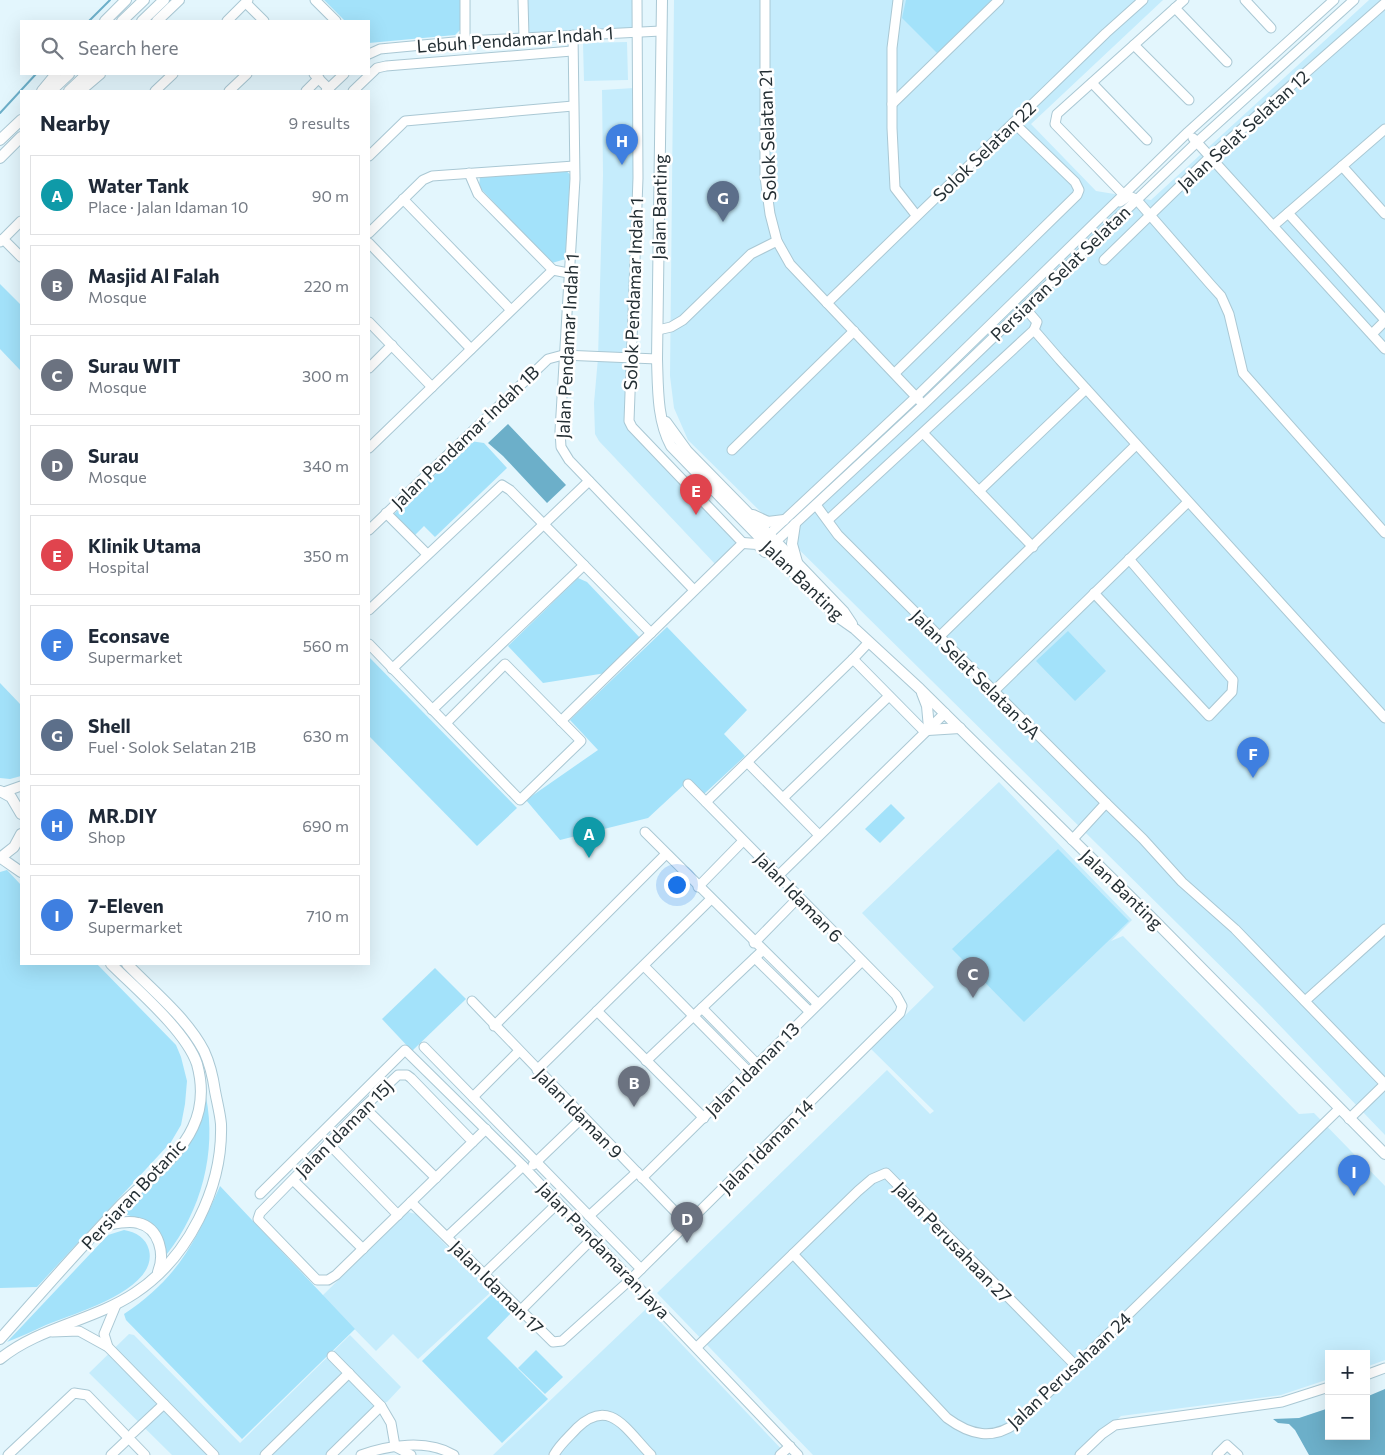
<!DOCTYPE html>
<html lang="en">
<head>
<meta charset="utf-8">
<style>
	:root { --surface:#fff; --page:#f2f2f3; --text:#1f2937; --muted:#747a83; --line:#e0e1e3; --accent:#0b8043 }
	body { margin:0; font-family:Commissioner,sans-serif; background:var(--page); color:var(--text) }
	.controls { position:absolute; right:15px; bottom:15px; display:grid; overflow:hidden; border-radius:0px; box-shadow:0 5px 20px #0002 }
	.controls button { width:45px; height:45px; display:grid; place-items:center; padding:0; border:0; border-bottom:1px solid var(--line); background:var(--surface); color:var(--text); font:25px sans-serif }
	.you { position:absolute; left:676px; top:884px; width:18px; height:18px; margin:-12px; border:4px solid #fff; border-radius:50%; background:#1a73e8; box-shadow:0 0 0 8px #1a73e833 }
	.badge { display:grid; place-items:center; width:32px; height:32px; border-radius:50%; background:var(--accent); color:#fff; font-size:16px; font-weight:700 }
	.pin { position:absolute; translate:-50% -41px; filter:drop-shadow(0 1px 2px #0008) }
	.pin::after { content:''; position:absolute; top:26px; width:18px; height:15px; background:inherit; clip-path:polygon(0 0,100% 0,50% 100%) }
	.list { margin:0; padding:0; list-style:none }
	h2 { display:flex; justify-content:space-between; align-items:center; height:65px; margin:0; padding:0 20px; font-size:21px }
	h2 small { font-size:16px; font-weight:400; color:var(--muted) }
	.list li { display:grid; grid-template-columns:32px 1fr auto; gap:15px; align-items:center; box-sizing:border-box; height:80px; margin:0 10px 10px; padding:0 10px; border:1px solid var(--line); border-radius:0px }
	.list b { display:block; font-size:19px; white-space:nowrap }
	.list p { margin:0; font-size:16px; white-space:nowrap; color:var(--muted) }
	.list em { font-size:16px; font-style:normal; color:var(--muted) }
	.icon { flex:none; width:28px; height:28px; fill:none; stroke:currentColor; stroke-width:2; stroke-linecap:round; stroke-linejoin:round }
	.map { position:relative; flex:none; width:1385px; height:1455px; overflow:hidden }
	.search { position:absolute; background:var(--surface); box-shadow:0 5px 20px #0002; left:20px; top:20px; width:350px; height:55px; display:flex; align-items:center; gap:12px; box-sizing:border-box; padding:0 18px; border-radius:0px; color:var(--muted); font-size:19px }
	.panel { position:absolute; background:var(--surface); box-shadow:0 5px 20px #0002; left:20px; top:90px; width:350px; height:875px; border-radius:0px }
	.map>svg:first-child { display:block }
	.built { fill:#c5ecfc }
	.green { fill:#a3e2fa }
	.water { fill:#6cafc9 }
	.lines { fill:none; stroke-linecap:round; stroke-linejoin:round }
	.stream { stroke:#6cafc9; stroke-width:2 }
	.minor-casing { stroke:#aac8d4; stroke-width:11 }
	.major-casing { stroke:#aac8d4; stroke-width:12 }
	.minor { stroke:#fff; stroke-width:9 }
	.major { stroke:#fff; stroke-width:10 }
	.labels { text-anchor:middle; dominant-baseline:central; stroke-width:5; stroke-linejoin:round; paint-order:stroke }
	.street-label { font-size:18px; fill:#242f34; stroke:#fff }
</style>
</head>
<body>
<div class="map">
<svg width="1385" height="1455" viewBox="0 0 1385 1455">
	<rect width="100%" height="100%" fill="#e3f6fd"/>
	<!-- built -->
	<g class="built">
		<path d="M526 0H634V28L527 35Z"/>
		<path d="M674 0H1163L1031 124 1096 191 1151 200 1369 0H1385V1135L1262 1007 688 440 674 408 670 376Z"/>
		<path d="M627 42 628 80 584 81 583 43Z"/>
		<path d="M634 88 635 180 626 421 739 543 716 565 599 441 595 434 594 403 598 358 603 175 602 90Z"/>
		<path d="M999 782 1132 920 1111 941 1123 936 1299 1114 1314 1113 1385 1186V1360L1366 1367V1354H1329V1379L1281 1395 1121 1416 1079 1455H813L657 1293 887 1070 930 1114 934 1111 871 1049 934 987 862 913Z"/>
		<path d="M408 1212 416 1214 491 1292 418 1359 393 1334 376 1351 322 1296Z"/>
		<path d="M647 1308 787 1455H493Z"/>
		<path d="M129 1334 134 1335 240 1443 350 1335 401 1387 387 1402 381 1403 328 1455H172L89 1373Z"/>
	</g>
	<!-- green -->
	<g class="green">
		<path d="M324 0H461L462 28 455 35 369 43V21H345Z"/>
		<path d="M906 0H993L937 53 902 18Z"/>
		<path d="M565 170 573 177 569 258 552 263 479 187 480 176Z"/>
		<path d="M0 284 21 305V371L0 349Z"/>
		<path d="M470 441 484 443 507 468 435 537 424 526 413 537 392 516Z"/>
		<path d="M578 578 587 582 641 639 606 673 543 683 508 646Z"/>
		<path d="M667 627 747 710 724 734 745 756 704 794 689 780 648 818 560 840 526 800 598 750 570 720Z"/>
		<path d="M1068 631 1106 671 1075 701 1036 661Z"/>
		<path d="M369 657 517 808 477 846 369 736Z"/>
		<path d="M0 683 21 705V776L10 779 0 778Z"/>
		<path d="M891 804 905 818 880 843 865 829Z"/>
		<path d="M1058 849 1129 921 1024 1022 952 949Z"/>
		<path d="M7 870 21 885V964H97L176 1045 181 1057 187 1081 185 1104 181 1125 171 1142 37 1287 0 1288V872Z"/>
		<path d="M435 968 466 999 412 1051 382 1019Z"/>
		<path d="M206 1097C217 1152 201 1211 167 1254L161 1238 139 1219 122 1213 189 1144 201 1122Z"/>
		<path d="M220 1186 355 1329 242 1439 126 1320 124 1314C177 1279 195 1243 220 1186Z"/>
		<path d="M124 1230C136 1232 146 1238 149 1250 159 1290 72 1314 46 1325 33 1331 20 1337 7 1342L108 1235Z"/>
		<path d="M492 1294 511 1313 487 1338 548 1399 502 1443 422 1361Z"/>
		<path d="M536 1350 563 1377 545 1394 518 1368Z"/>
	</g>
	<!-- water -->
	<g class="water">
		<path d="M508 424 566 485 547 503 503 456 488 443Z"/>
		<path d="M1385 1389V1455H1309L1295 1430 1289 1424 1278 1423 1273 1419 1299 1418 1329 1408V1436H1366V1397Z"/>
	</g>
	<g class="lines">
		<!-- stream -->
		<g class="stream">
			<path d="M89 21 110 0"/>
			<path d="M0 113 36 74"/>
		</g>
		<defs>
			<g id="minor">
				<path d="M315 0 336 21"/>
				<path d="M465 0V41"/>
				<path d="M523 0 524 37"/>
				<path d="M765 0V177L770 214 777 241 790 264 920 401"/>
				<path d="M898 0 892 48V128L895 188 916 215"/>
				<path d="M1245 0 1271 28"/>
				<path d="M246 3 264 21"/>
				<path d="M1175 8 1227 62"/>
				<path d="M227 21 248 0"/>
				<path d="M573 35 575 179 560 431 561 447 569 460 694 590"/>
				<path d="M1134 45 1189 100"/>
				<path d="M369 54 380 49 465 41 661 31"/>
				<path d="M314 74 329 89"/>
				<path d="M1092 83 1147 140"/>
				<path d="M155 91 173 74"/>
				<path d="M229 91 247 74"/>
				<path d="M306 91 319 78"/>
				<path d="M326 91 344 74"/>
				<path d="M353 91 377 68 386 66 572 51"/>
				<path d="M892 104 999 0"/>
				<path d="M1193 138 1385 349"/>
				<path d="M369 156 405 121 573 106"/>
				<path d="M1342 166 1385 214"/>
				<path d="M469 173 478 194 553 270"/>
				<path d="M1123 194 1055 124 1057 114 1184 0"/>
				<path d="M403 199 511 310"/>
				<path d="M1120 202 1129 196 1136 199 1211 285 1221 296 1229 314 1243 373 1385 533"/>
				<path d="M1288 213 1385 320"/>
				<path d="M1273 226 1385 129"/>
				<path d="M369 233 423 180 432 176 574 166"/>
				<path d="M3 239 21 257"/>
				<path d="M0 242 21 221"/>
				<path d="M369 243 471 349"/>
				<path d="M1104 260 1210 157 1385 3"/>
				<path d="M827 303 1106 33 1143 0"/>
				<path d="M1025 308 1037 322 1034 330 1060 360 1385 718"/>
				<path d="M369 322 432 387"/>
				<path d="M658 330 671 327 683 320 751 254 777 241"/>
				<path d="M1372 334 1385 321"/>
				<path d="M369 368 392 345"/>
				<path d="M895 373 1077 195 1079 190 1075 182 1014 123"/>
				<path d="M923 433 1033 547"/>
				<path d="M369 448 553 270 568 273"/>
				<path d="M732 450 854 331"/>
				<path d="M979 491 1086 389"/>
				<path d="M816 505 838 535 1106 803 1072 840"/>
				<path d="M386 513 427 554"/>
				<path d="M828 520 1034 330"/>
				<path d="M369 530 548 359 563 355 657 359"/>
				<path d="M764 539 916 397 1188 132 1334 0"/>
				<path d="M771 546 923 405 1197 142 1354 0"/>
				<path d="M1094 593 1209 716 1232 692 1233 680 1129 559"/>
				<path d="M369 610 502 485 510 490 651 633"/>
				<path d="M939 637 1136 445"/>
				<path d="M369 644 520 800 581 741 505 664 446 723"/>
				<path d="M853 659 869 642"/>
				<path d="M392 669 589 481"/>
				<path d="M994 691 1188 502"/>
				<path d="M432 710 584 565"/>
				<path d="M561 721 743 543 632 427 629 421 638 178 637 0"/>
				<path d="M748 763 819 835"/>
				<path d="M4 792 21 786"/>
				<path d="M783 798 889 696"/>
				<path d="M706 802 853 659 925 732"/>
				<path d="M1106 803 1143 839 1182 882 1235 929 1385 1084"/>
				<path d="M645 832 817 1003"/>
				<path d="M778 876 945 713"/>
				<path d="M698 887 743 841"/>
				<path d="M754 943 799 897"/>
				<path d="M755 958 809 1011"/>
				<path d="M644 966 749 1072"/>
				<path d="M472 1001 687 1224"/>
				<path d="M1305 1001 1385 929"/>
				<path d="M702 1008 757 1064"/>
				<path d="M597 1011 704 1118"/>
				<path d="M494 1026 666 854"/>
				<path d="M424 1047 641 1269"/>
				<path d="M646 1061 762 951"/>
				<path d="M537 1070 710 900"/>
				<path d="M473 1097 519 1051"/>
				<path d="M364 1107 436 1178"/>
				<path d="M1349 1119 1385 1084"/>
				<path d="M473 1142 411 1078 407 1075H398L364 1107 260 1213 258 1219 317 1280H328L336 1275 486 1129"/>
				<path d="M328 1143 398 1215"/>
				<path d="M533 1165 583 1117"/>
				<path d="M642 1178 862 961"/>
				<path d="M293 1180 363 1249"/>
				<path d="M260 1194 405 1050 523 1166 798 1455"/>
				<path d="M411 1202 553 1342 562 1341 631 1279 900 1013 902 1006 896 995 688 784"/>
				<path d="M589 1216 637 1172"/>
				<path d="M447 1237 523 1166"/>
				<path d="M793 1254 947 1418C970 1435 993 1441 1018 1422L1339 1109"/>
				<path d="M484 1274 558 1203"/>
				<path d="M521 1310 592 1239"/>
				<path d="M52 1332 79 1331 108 1347 214 1455"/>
				<path d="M108 1347 104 1334 116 1305"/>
				<path d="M697 1347 858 1191 872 1179 886 1173 1075 1365"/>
				<path d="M332 1356 381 1406 391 1423 395 1446"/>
				<path d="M1366 1375 1385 1368"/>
				<path d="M133 1433 164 1404"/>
				<path d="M396 1447 411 1455"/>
				<path d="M8 1455 74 1393 87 1395 145 1455"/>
				<path d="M111 1455 129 1438"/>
				<path d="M265 1455 349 1373"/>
				<path d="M331 1455 381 1406"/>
				<path d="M361 1455C389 1445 427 1439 454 1455"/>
				<path d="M554 1455C560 1444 569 1437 577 1428 610 1396 627 1431 651 1455"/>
				<path d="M780 1455 790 1446"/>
				<path d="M1080 1455 1102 1434 1115 1425 1282 1402 1329 1387"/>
				<path d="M1217 1455 1227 1445 1238 1455"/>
			</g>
			<g id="major">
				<path d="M662 0 657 359C658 388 657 420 671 446L835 615 855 629 920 689 1150 916 1385 1154"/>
				<path d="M105 21 126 0"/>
				<path d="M122 21 144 0"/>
				<path d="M142 21 164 0"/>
				<path d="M157 21 179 0"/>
				<path d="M42 91 56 74"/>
				<path d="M51 91 69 74"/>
				<path d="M69 91 87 74"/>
				<path d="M80 91 100 74"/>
				<path d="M0 140 21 120"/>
				<path d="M0 158 21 137"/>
				<path d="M666 422 687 451 798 564 844 612 852 624"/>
				<path d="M753 515 768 522 784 520"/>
				<path d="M795 524 792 544 797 562"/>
				<path d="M743 543 757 544 765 552"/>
				<path d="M922 693 927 706 929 728"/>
				<path d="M928 730 960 728"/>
				<path d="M0 791 11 797 21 814"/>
				<path d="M0 858 14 847 21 834"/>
				<path d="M1 858 21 872"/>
				<path d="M102 1226C114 1224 127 1220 138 1223 160 1228 165 1255 158 1272"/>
				<path d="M0 1339C40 1294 80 1248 122 1204 146 1180 179 1158 193 1127 203 1106 203 1086 197 1064 186 1031 136 989 111 964"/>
				<path d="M0 1359C39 1327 93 1321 135 1293 188 1258 223 1188 221 1124 220 1113 217 1102 215 1091 213 1077 210 1064 204 1051 187 1018 153 991 127 964"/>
			</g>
		</defs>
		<!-- minor casing -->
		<use href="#minor" class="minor-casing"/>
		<!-- major casing -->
		<use href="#major" class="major-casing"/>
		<!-- minor -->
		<use href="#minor" class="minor"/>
		<!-- major -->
		<use href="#major" class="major"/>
	</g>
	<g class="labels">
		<!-- street labels -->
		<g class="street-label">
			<text transform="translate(515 39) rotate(-4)">Lebuh Pendamar Indah 1</text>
			<text transform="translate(1243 130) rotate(-42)">Jalan Selat Selatan 12</text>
			<text transform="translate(767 135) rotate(-92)">Solok Selatan 21</text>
			<text transform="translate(984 151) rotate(-44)">Solok Selatan 22</text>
			<text transform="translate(659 207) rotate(-89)">Jalan Banting</text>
			<text transform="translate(1060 273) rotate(-44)">Persiaran Selat Selatan</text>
			<text transform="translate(633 294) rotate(-88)">Solok Pendamar Indah 1</text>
			<text transform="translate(567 346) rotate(-87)">Jalan Pendamar Indah 1</text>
			<text transform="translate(465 437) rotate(-44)">Jalan Pendamar Indah 1B</text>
			<text transform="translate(803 580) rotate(44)">Jalan Banting</text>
			<text transform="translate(976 674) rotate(45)">Jalan Selat Selatan 5A</text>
			<text transform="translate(1122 889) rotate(44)">Jalan Banting</text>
			<text transform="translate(799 897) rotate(46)">Jalan Idaman 6</text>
			<text transform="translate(752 1069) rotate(-45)">Jalan Idaman 13</text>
			<text transform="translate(579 1113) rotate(46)">Jalan Idaman 9</text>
			<text transform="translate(344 1128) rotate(-45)">Jalan Idaman 15J</text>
			<text transform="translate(766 1146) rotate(-45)">Jalan Idaman 14</text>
			<text transform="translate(133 1194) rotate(-47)">Persiaran Botanic</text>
			<text transform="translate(953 1242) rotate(46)">Jalan Perusahaan 27</text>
			<text transform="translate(604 1250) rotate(46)">Jalan Pandamaran Jaya</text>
			<text transform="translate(497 1287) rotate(45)">Jalan Idaman 17</text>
			<text transform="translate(1069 1370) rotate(-43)">Jalan Perusahaan 24</text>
		</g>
	</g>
</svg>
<div class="controls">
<button>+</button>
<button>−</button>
</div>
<div class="you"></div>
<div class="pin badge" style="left:589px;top:858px;background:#0f9aa8">A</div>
<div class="pin badge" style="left:634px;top:1107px;background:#6b7280">B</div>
<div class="pin badge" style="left:973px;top:998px;background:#6b7280">C</div>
<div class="pin badge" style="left:687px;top:1243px;background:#6b7280">D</div>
<div class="pin badge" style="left:696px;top:515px;background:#e0444e">E</div>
<div class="pin badge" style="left:1253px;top:778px;background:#3f7fe0">F</div>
<div class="pin badge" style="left:723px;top:222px;background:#5c6f8a">G</div>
<div class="pin badge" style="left:622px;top:165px;background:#3f7fe0">H</div>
<div class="pin badge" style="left:1354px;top:1196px;background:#3f7fe0">I</div>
<div class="search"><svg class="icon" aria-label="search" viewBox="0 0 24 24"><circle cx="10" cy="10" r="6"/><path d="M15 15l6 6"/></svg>Search here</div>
<section class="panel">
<h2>Nearby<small>9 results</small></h2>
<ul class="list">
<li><span class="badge" style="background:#0f9aa8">A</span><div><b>Water Tank</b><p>Place · Jalan Idaman 10</p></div><em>90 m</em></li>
<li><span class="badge" style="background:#6b7280">B</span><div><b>Masjid Al Falah</b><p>Mosque</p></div><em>220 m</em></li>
<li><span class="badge" style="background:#6b7280">C</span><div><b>Surau WIT</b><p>Mosque</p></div><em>300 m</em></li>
<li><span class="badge" style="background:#6b7280">D</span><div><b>Surau</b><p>Mosque</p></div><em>340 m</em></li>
<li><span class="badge" style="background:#e0444e">E</span><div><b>Klinik Utama</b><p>Hospital</p></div><em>350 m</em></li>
<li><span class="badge" style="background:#3f7fe0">F</span><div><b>Econsave</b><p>Supermarket</p></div><em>560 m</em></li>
<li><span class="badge" style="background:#5c6f8a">G</span><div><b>Shell</b><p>Fuel · Solok Selatan 21B</p></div><em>630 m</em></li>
<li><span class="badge" style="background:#3f7fe0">H</span><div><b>MR.DIY</b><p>Shop</p></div><em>690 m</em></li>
<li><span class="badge" style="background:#3f7fe0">I</span><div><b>7-Eleven</b><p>Supermarket</p></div><em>710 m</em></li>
</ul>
</section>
</div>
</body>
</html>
